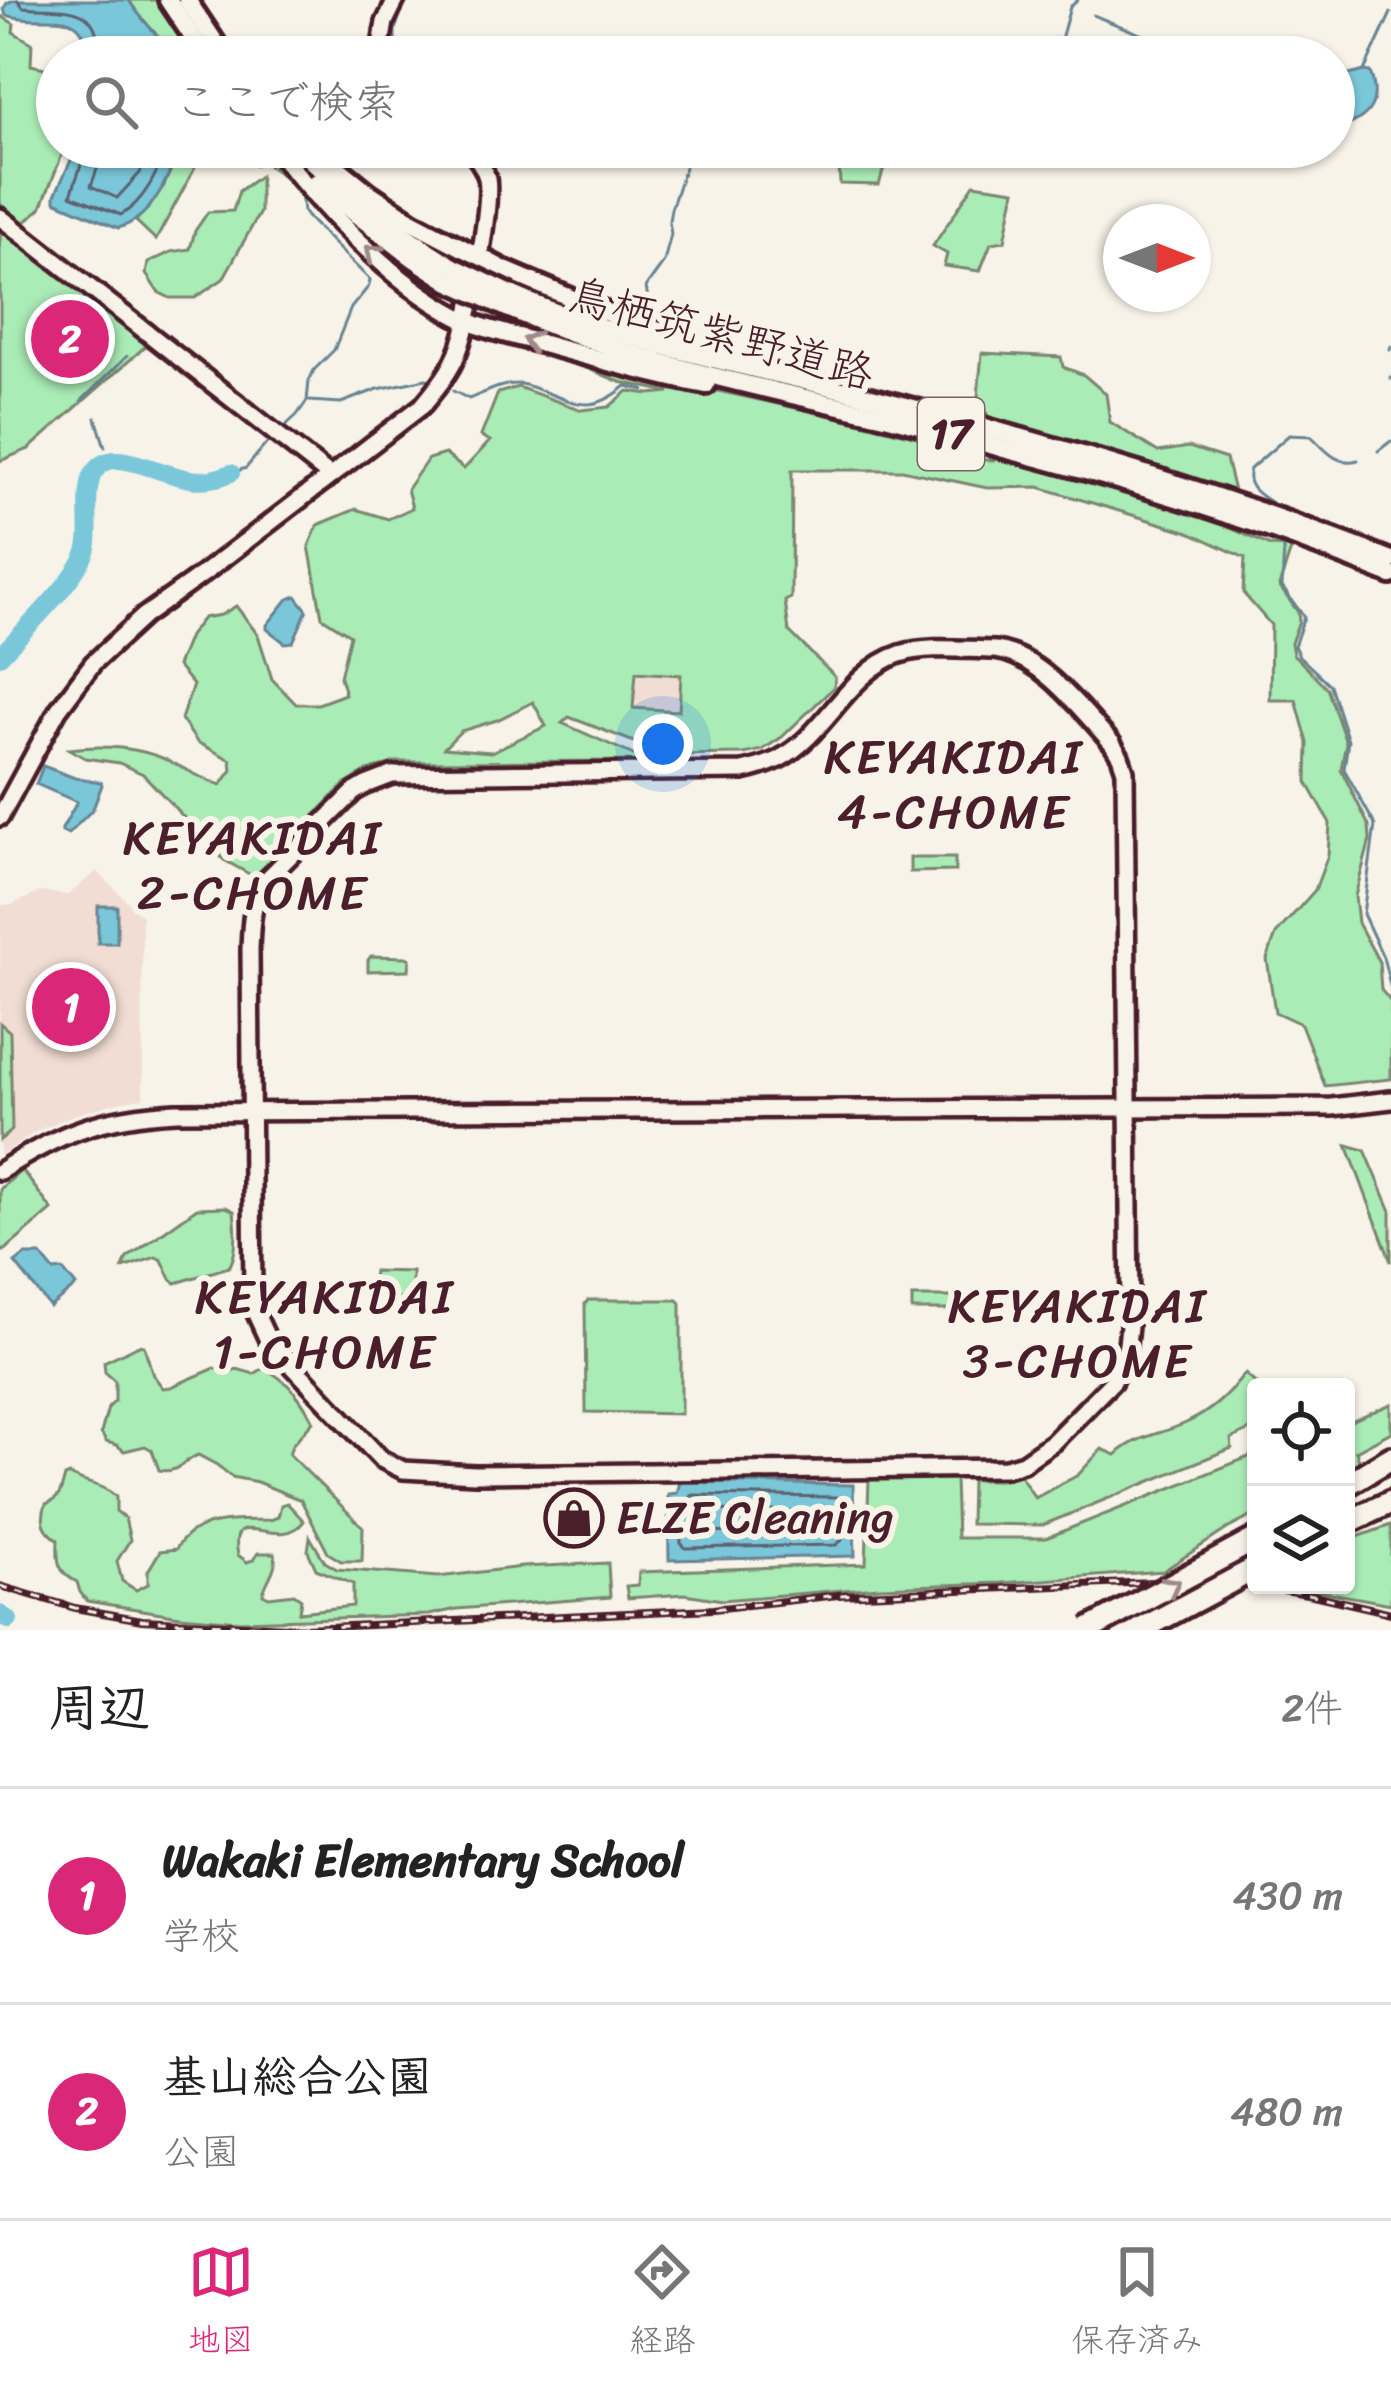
<!DOCTYPE html>
<html lang="ja">
<head>
<meta charset="utf-8">
<style>
	:root { --surface:#fff; --page:#f6f6f6; --text:#222; --muted:#767676; --line:#e0e0e0; --accent:#db2777 }
	body { margin:0; font-family:Sriracha,"Klee One",sans-serif; background:var(--page); color:var(--text) }
	.controls { position:absolute; right:36px; bottom:36px; display:grid; overflow:hidden; border-radius:12px; box-shadow:0 3px 9px #0004 }
	.controls button { width:108px; height:108px; display:grid; place-items:center; padding:0; border:0; border-bottom:3px solid var(--line); background:var(--surface); color:var(--text); font:60px sans-serif }
	.compass { position:absolute; left:1103px; top:204px; width:108px; height:108px; border-radius:50%; background:var(--surface); box-shadow:0 3px 9px #0004; rotate:90deg }
	.you { position:absolute; left:663px; top:744px; width:42px; height:42px; margin:-30px; border:9px solid #fff; border-radius:50%; background:#1a73e8; box-shadow:0 0 0 18px #1a73e833 }
	.badge { display:grid; place-items:center; width:78px; height:78px; border-radius:50%; background:var(--accent); color:#fff; font-size:39px; font-weight:700 }
	.pin { position:absolute; translate:-50% -50%; border:6px solid #fff; box-shadow:0 3px 12px #0006 }
	.list { margin:0; padding:0; list-style:none }
	h2 { display:flex; justify-content:space-between; align-items:center; height:156px; margin:0; padding:0 48px; font-size:51px }
	h2 small { font-size:39px; font-weight:400; color:var(--muted) }
	.list li { display:grid; grid-template-columns:78px 1fr auto; gap:36px; align-items:center; box-sizing:border-box; height:216px; padding:0 48px; border-top:3px solid var(--line) }
	.list b { display:block; font-size:45px; white-space:nowrap }
	.list p { margin:0; font-size:39px; white-space:nowrap; color:var(--muted) }
	.list em { font-size:39px; font-style:normal; color:var(--muted) }
	.icon { flex:none; width:66px; height:66px; fill:none; stroke:currentColor; stroke-width:2; stroke-linecap:round; stroke-linejoin:round }
	.map { position:relative; flex:none; width:1391px; height:1630px; overflow:hidden }
	.search { position:absolute; background:var(--surface); box-shadow:0 3px 9px #0004; left:36px; right:36px; top:36px; height:132px; display:flex; align-items:center; gap:30px; box-sizing:border-box; padding:0 42px; border-radius:66px; color:var(--muted); font-size:45px }
	.sheet { height:588px; background:var(--surface) }
	nav { display:flex; justify-content:space-around; align-items:center; box-sizing:border-box; height:168px; border-top:3px solid var(--line); background:var(--surface); font-size:33px; color:var(--muted) }
	nav a { display:grid; justify-items:center; gap:6px }
	nav .on { color:var(--accent) }
	.map>svg:first-child { display:block }
	.built { fill:#f1ddd3 }
	.green { fill:#aaecb6; stroke:#7a8670; stroke-width:3; fill-rule:evenodd }
	.water { fill:#7ac7d9; stroke:#678493; stroke-width:3 }
	.lines { fill:none; stroke-linecap:round; stroke-linejoin:round }
	.shore { stroke:#5d6271; stroke-width:3 }
	.stream { stroke:#678493; stroke-width:3 }
	.river { stroke:#7ac7d9; stroke-width:18 }
	.secondary-casing { stroke:#4a1f2b; stroke-width:24 }
	.primary-casing { stroke:#4a1f2b; stroke-width:26 }
	.highway-casing { stroke:#4a1f2b; stroke-width:30 }
	.secondary { stroke:#f7f3e8; stroke-width:15 }
	.primary { stroke:#f7f3e8; stroke-width:16 }
	.highway { stroke:#f7f3e8; stroke-width:21 }
	.rail-casing { stroke:#4a1f2b; stroke-width:8 }
	.rail { stroke:#f7f3e8; stroke-width:3; stroke-dasharray:9; stroke-linecap:butt }
	.primary-bridge-casing { stroke:#4a1f2b; stroke-width:26; stroke-linecap:butt }
	.highway-bridge-casing { stroke:#4a1f2b; stroke-width:30; stroke-linecap:butt }
	.primary-bridge { stroke:#f7f3e8; stroke-width:16 }
	.highway-bridge { stroke:#f7f3e8; stroke-width:21 }
	.oneway { stroke:#a0898a }
	.labels { text-anchor:middle; dominant-baseline:central; stroke-width:12; stroke-linejoin:round; paint-order:stroke }
	.shield { fill:#f7f3e8; stroke:#7e5f64; stroke-width:3 }
	.shield-label { font-size:42px; font-weight:bold; fill:#4a1f2b }
	.street-label { font-size:45px; fill:#4a1f2b; stroke:#f7f3e8 }
	.poi-label { font-size:45px; fill:#4a1f2b; stroke:#f7f3e8; text-anchor:start }
	.neighbourhood-label { font-size:48px; letter-spacing:3px; fill:#4a1f2b; stroke:#f7f3e8 }
</style>
</head>
<body>
<div class="map">
<svg width="1391" height="1630" viewBox="0 0 1391 1630">
	<rect width="100%" height="100%" fill="#f7f3e8"/>
	<filter id="ink" filterUnits="userSpaceOnUse"><feTurbulence type="fractalNoise" baseFrequency=".00833" numOctaves="2"/><feDisplacementMap in="SourceGraphic" scale="24" xChannelSelector="R" yChannelSelector="G"/><feConvolveMatrix kernelMatrix="1 2 1 2 8 2 1 2 1" color-interpolation-filters="sRGB"/></filter>
	<g filter="url(#ink)">
		<!-- built -->
		<g class="built">
			<path d="M636 671 681 675 678 712 633 708Z"/>
			<path d="M97 871 142 916 143 1098 118 1102 71 1116 39 1130 0 1155V905H11L40 892 68 895Z"/>
		</g>
		<!-- green -->
		<g class="green">
			<path d="M129 0H157L192 57H175C161 37 141 21 129 0Z"/>
			<path d="M0 15 14 24 13 32 32 43 31 65 45 68V83L57 84V147H65L41 208 24 223 0 204Z"/>
			<path d="M180 147H206L156 240 136 221 164 186Z"/>
			<path d="M231 147H268L290 174 282 175 262 161 255 165Z"/>
			<path d="M838 147H890L879 185 840 184Z"/>
			<path d="M260 176V212L223 279 195 298H170L158 292 146 274 148 263 171 252 190 249 195 231 208 212 233 211 239 191Z"/>
			<path d="M974 184 1015 190 1005 241 991 243 980 271 944 266 947 254 933 246Z"/>
			<path d="M0 228 122 322 147 345 29 449 0 461Z"/>
			<path d="M551 353C681 386 814 408 943 444 957 456 983 464 1000 458L1196 513 1271 546 1292 547 1279 586 1298 612 1299 621 1291 643 1293 654 1327 688 1346 743 1341 769 1369 826 1370 840 1355 896 1358 923 1379 962 1381 990 1391 1002V1079L1325 1086 1301 1024 1275 1012 1267 959 1276 934 1315 890 1328 855 1330 823 1307 782 1308 743 1296 700H1270L1271 625 1243 593 1245 558 1189 532 1039 487 987 488 902 470H792L791 598 785 601 789 631 835 677 834 687 782 737 762 750 744 754 668 755 569 717 562 723 647 761 395 762 367 771 344 785 259 873 251 875 224 860 143 774 119 763 85 758 69 749C101 745 137 747 167 760 186 769 201 779 221 785L232 770 231 760 197 742 181 719 193 685 177 666 189 636 203 618 221 615 236 606 258 635 272 679 296 704H318L345 694 340 677 350 635 322 617 309 546 318 525 356 509 388 519 412 508 407 489 428 459 445 454 464 469 490 441 481 436 498 393 518 387 581 410 609 407 628 391 649 394 670 392 620 382ZM636 672 681 675 679 711 633 708ZM533 702 546 726 491 752 444 748 461 731 497 720Z"/>
			<path d="M982 353 1061 357 1063 367 1084 375 1106 394 1110 422 1158 452 1189 447 1226 459 1234 491 989 418 978 396Z"/>
			<path d="M910 858H955V871L910 872Z"/>
			<path d="M371 956 406 957 410 959 409 970 368 971V960Z"/>
			<path d="M0 1023 10 1032 12 1130 0 1140Z"/>
			<path d="M1347 1145 1365 1150 1391 1211V1262Z"/>
			<path d="M22 1170 52 1210 4 1251 0 1247V1189Z"/>
			<path d="M226 1207 234 1211C236 1227 238 1254 229 1267L176 1283 171 1279 162 1260 156 1257 123 1268 127 1258 197 1208Z"/>
			<path d="M374 1271 412 1272V1299H389L372 1284Z"/>
			<path d="M912 1297H955L954 1310H912Z"/>
			<path d="M588 1300H678L681 1303V1414L586 1412 585 1304Z"/>
			<path d="M139 1345 144 1346 153 1375 163 1388 171 1387 215 1368 229 1372 237 1369 254 1374 264 1368C288 1381 301 1397 313 1421L292 1445 289 1454 363 1527 362 1561H341L328 1553 301 1500 257 1482 232 1477 217 1465 198 1455C183 1461 178 1474 159 1470L152 1450 145 1446 124 1451 117 1445 106 1442 101 1433 108 1408 115 1401V1381L105 1372 104 1362Z"/>
			<path d="M1245 1374 1260 1387H1256V1427L1231 1439 1232 1448 1043 1525 970 1524 971 1480H1000L1020 1475 1035 1498 1078 1475 1102 1449 1116 1455C1137 1435 1160 1435 1186 1423 1211 1412 1228 1395 1245 1374Z"/>
			<path d="M1391 1404V1432L1356 1451 1360 1463 1346 1470V1423Z"/>
			<path d="M1256 1454V1514L1227 1529 1163 1571 1002 1583 879 1587 722 1600 685 1594 628 1598 626 1586 638 1585 639 1572 866 1564 869 1479H955L957 1538H1046Z"/>
			<path d="M70 1475C86 1485 102 1483 116 1497V1511L125 1518 130 1540 117 1561 122 1581 136 1590 148 1584V1571L160 1551 176 1549C195 1516 236 1521 270 1520L278 1517 281 1505 287 1503 304 1521C280 1554 227 1501 238 1555L247 1562 253 1560 258 1553H275C278 1569 266 1580 263 1594L269 1597 294 1594 301 1599 299 1612 353 1606V1584L316 1569 308 1551 310 1537 325 1562 337 1569 438 1577 522 1567 608 1563 610 1597 457 1609 429 1615 238 1621 180 1616 87 1601 80 1592 77 1582C57 1572 57 1561 58 1540 44 1530 40 1521 46 1504 62 1498 60 1491 65 1477Z"/>
			<path d="M1391 1525V1604L1287 1585H1346V1541Z"/>
		</g>
		<!-- water -->
		<g class="water">
			<path d="M14 0H129C141 21 161 37 175 57H89C84 0 45 28 6 15L4 9 7 3Z"/>
			<path d="M1364 71 1370 72C1383 106 1366 120 1334 131V79Z"/>
			<path d="M77 147H180C168 177 153 219 118 228L55 201V195Z"/>
			<path d="M296 596 307 610 293 642 285 643 267 629V625L287 600Z"/>
			<path d="M43 766 75 778 101 782 102 785 93 809 68 834 62 832V829L77 802 36 784Z"/>
			<rect x="98" y="906" width="19" height="37"/>
			<path d="M25 1255H41L54 1271 63 1270 76 1286 50 1307 15 1263Z"/>
			<path d="M680 1482 853 1485 855 1556 669 1560 668 1494 677 1493Z"/>
		</g>
		<g class="lines">
			<!-- shore -->
			<g class="shore">
				<path d="M18 0 23 7C66 11 99 0 100 57"/>
				<path d="M87 147 71 195 121 215C145 201 157 173 167 147"/>
				<path d="M102 147 101 158 91 186 117 198 140 173 151 147"/>
				<path d="M693 1495 837 1497 841 1502 842 1540 836 1545 685 1548 681 1543 680 1506Z"/>
				<path d="M701 1510 821 1512 826 1515 827 1524 821 1530 701 1533 696 1529 695 1516Z"/>
			</g>
			<!-- stream -->
			<g class="stream">
				<path d="M1093 15 1197 57"/>
				<path d="M903 50 999 57"/>
				<path d="M395 57V30L401 12"/>
				<path d="M1056 57 1070 7 1078 0"/>
				<path d="M1364 71 1391 13"/>
				<path d="M650 312 646 287 664 262 671 234 669 221 671 209 685 167"/>
				<path d="M1390 350 1391 346"/>
				<path d="M1390 377 1391 379"/>
				<path d="M453 391 469 399C484 393 501 384 516 384 526 383 536 389 545 392 580 406 595 412 626 386L644 390"/>
				<path d="M81 401 127 356"/>
				<path d="M309 401 341 403 378 389 426 379 433 380"/>
				<path d="M96 418 105 447"/>
				<path d="M283 428 297 415 307 401 309 381 314 370 334 350 351 308 369 286 370 280 309 219 303 211 301 194"/>
				<path d="M1378 451 1391 441"/>
				<path d="M231 473 246 468 271 438"/>
				<path d="M1274 505C1261 495 1244 488 1250 469L1289 435 1311 436C1326 450 1336 466 1358 460"/>
				<path d="M1284 547 1282 587 1304 617 1294 646 1299 656 1330 685 1348 741 1344 769 1375 825 1363 914 1383 957 1391 989"/>
			</g>
			<!-- river -->
			<g class="river">
				<path d="M0 656C22 632 80 577 87 548 94 523 74 464 115 460 124 459 134 463 142 465 175 475 197 488 231 473"/>
				<path d="M0 1614 9 1620"/>
			</g>
			<defs>
				<g id="secondary">
					<path d="M379 57 385 22 396 0"/>
					<path d="M0 217 330 476"/>
					<path d="M995 650C1042 656 1081 710 1112 743L1120 756 1125 771 1130 1317 1126 1354 1113 1381 1053 1442 1023 1463 1006 1468 475 1474 403 1470 381 1459 268 1340 256 1314 253 1299 250 950C251 925 251 901 266 880L354 792 366 785 392 775 743 771C755 768 768 765 779 759 826 735 847 672 900 654 929 645 965 650 995 650Z"/>
					<path d="M0 817 58 710 93 663 144 616 203 574 422 406C436 389 450 373 458 352 469 326 492 204 487 178 484 166 476 156 468 147"/>
					<path d="M0 1171C61 1132 103 1116 176 1112L1332 1107 1391 1100"/>
				</g>
				<g id="primary">
					<path d="M168 0 206 57"/>
					<path d="M187 0 225 57"/>
					<path d="M275 147C319 205 392 282 457 316 481 329 509 334 536 342 592 358 649 374 706 385"/>
					<path d="M297 147C343 194 397 232 454 267"/>
					<path d="M312 147 368 192 413 222 505 270 597 309 716 351"/>
					<path d="M315 183 413 258 450 282"/>
					<path d="M511 294C632 347 760 368 887 401 1058 446 1227 495 1391 560"/>
					<path d="M507 308C624 359 751 386 876 414 920 424 964 438 1008 450 1139 484 1267 523 1391 575"/>
				</g>
				<g id="highway">
					<path d="M1346 1485 1391 1458"/>
					<path d="M1346 1523 1391 1502"/>
				</g>
			</defs>
			<!-- secondary casing -->
			<use href="#secondary" class="secondary-casing"/>
			<!-- primary casing -->
			<use href="#primary" class="primary-casing"/>
			<!-- highway casing -->
			<use href="#highway" class="highway-casing"/>
			<!-- secondary -->
			<use href="#secondary" class="secondary"/>
			<!-- primary -->
			<use href="#primary" class="primary"/>
			<!-- highway -->
			<use href="#highway" class="highway"/>
			<defs>
				<path id="rail" d="M0 1586 75 1608 142 1620 306 1628 713 1609 838 1595 1177 1581 1249 1584 1313 1595 1391 1613"/>
			</defs>
			<!-- rail casing -->
			<use href="#rail" class="rail-casing"/>
			<!-- rail -->
			<use href="#rail" class="rail"/>
			<defs>
				<g id="primary-bridge">
					<path d="M454 267 511 294"/>
					<path d="M450 282 507 308"/>
				</g>
				<g id="highway-bridge">
					<path d="M1088 1630 1256 1539"/>
					<path d="M1140 1630 1256 1568"/>
				</g>
			</defs>
			<!-- primary-bridge casing -->
			<use href="#primary-bridge" class="primary-bridge-casing"/>
			<!-- highway-bridge casing -->
			<use href="#highway-bridge" class="highway-bridge-casing"/>
			<!-- primary-bridge -->
			<use href="#primary-bridge" class="primary-bridge"/>
			<!-- highway-bridge -->
			<use href="#highway-bridge" class="highway-bridge"/>
		</g>
		<!-- one-way arrows -->
		<defs><path id="oneway-chevron" d="M-2-3.5L2.5 0L-2 3.5" fill="none" stroke-width="1.6" stroke-linecap="round" stroke-linejoin="round" transform="scale(3)"/></defs>
		<g class="oneway">
			<use href="#oneway-chevron" transform="translate(373 252) rotate(-139)"/>
			<use href="#oneway-chevron" transform="translate(531 341) rotate(-164)"/>
			<use href="#oneway-chevron" transform="translate(1172 1585) rotate(-28)"/>
		</g>
	</g>
	<!-- icons -->
	<defs>
		<symbol id="shop-ring" viewBox="-11 -11 22 22"><circle r="9.5" fill="#f7f3e8" stroke="#4a1f2b" stroke-width="1.5"/><path d="M-5-2.5h2.3a2.7 3.5 0 0 1 5.4 0H5L5.5 6h-11ZM-1.5-2.5h3a1.5 2.3 0 0 0-3 0Z" fill="#4a1f2b"/></symbol>
	</defs>
	<g fill-rule="evenodd">
		<use href="#shop-ring" x="541" y="1485" width="66" height="66"/>
	</g>
	<g class="labels">
		<!-- shield labels -->
		<rect class="shield" x="918" y="398" width="66" height="72" rx="9"/>
		<g class="shield-label">
			<text x="951" y="434">17</text>
		</g>
		<!-- street labels -->
		<g class="street-label">
			<text transform="translate(721 334) rotate(15)">鳥栖筑紫野道路</text>
		</g>
		<!-- poi labels -->
		<g class="poi-label">
			<text x="616" y="1518">ELZE Cleaning</text>
		</g>
		<!-- neighbourhood labels -->
		<g class="neighbourhood-label">
			<text x="954" y="756">KEYAKIDAI<tspan x="954" dy="55">4-CHOME</tspan></text>
			<text x="253" y="837">KEYAKIDAI<tspan x="253" dy="55">2-CHOME</tspan></text>
			<text x="325" y="1296">KEYAKIDAI<tspan x="325" dy="55">1-CHOME</tspan></text>
			<text x="1078" y="1305">KEYAKIDAI<tspan x="1078" dy="55">3-CHOME</tspan></text>
		</g>
	</g>
</svg>
<div class="controls">
<button><svg class="icon" aria-label="locate" viewBox="0 0 24 24"><circle cx="12" cy="12" r="6"/><path d="M12 2v4M12 18v4M2 12h4M18 12h4"/></svg></button>
<button><svg class="icon" aria-label="layers" viewBox="0 0 24 24"><path d="M12 4l9 5-9 5-9-5zM3 14l9 5 9-5"/></svg></button>
</div>
<svg class="compass" viewBox="-18 -18 36 36"><path d="M0-13l5 13h-10z" fill="#e53935"/><path d="M0 13l5-13h-10z" fill="#767676"/></svg>
<div class="you"></div>
<div class="pin badge" style="left:71px;top:1007px">1</div>
<div class="pin badge" style="left:70px;top:339px">2</div>
<div class="search"><svg class="icon" aria-label="search" viewBox="0 0 24 24"><circle cx="10" cy="10" r="6"/><path d="M15 15l6 6"/></svg>ここで検索</div>
</div>
<section class="sheet">
<h2>周辺<small>2件</small></h2>
<ul class="list">
<li><span class="badge">1</span><div><b>Wakaki Elementary School</b><p>学校</p></div><em>430 m</em></li>
<li><span class="badge">2</span><div><b>基山総合公園</b><p>公園</p></div><em>480 m</em></li>
</ul>
</section>
<nav>
<a class="on"><svg class="icon" aria-label="map" viewBox="0 0 24 24"><path d="M3 6l6-2 6 2 6-2v14l-6 2-6-2-6 2zM9 4v14M15 6v14"/></svg>地図</a>
<a><svg class="icon" aria-label="directions" viewBox="0 0 24 24"><path d="M12 3l9 9-9 9-9-9zM9 14v-3h6M13 9l2 2-2 2"/></svg>経路</a>
<a><svg class="icon" aria-label="saved" viewBox="0 0 24 24"><path d="M7 4h10v16l-5-4-5 4z"/></svg>保存済み</a>
</nav>
</body>
</html>
